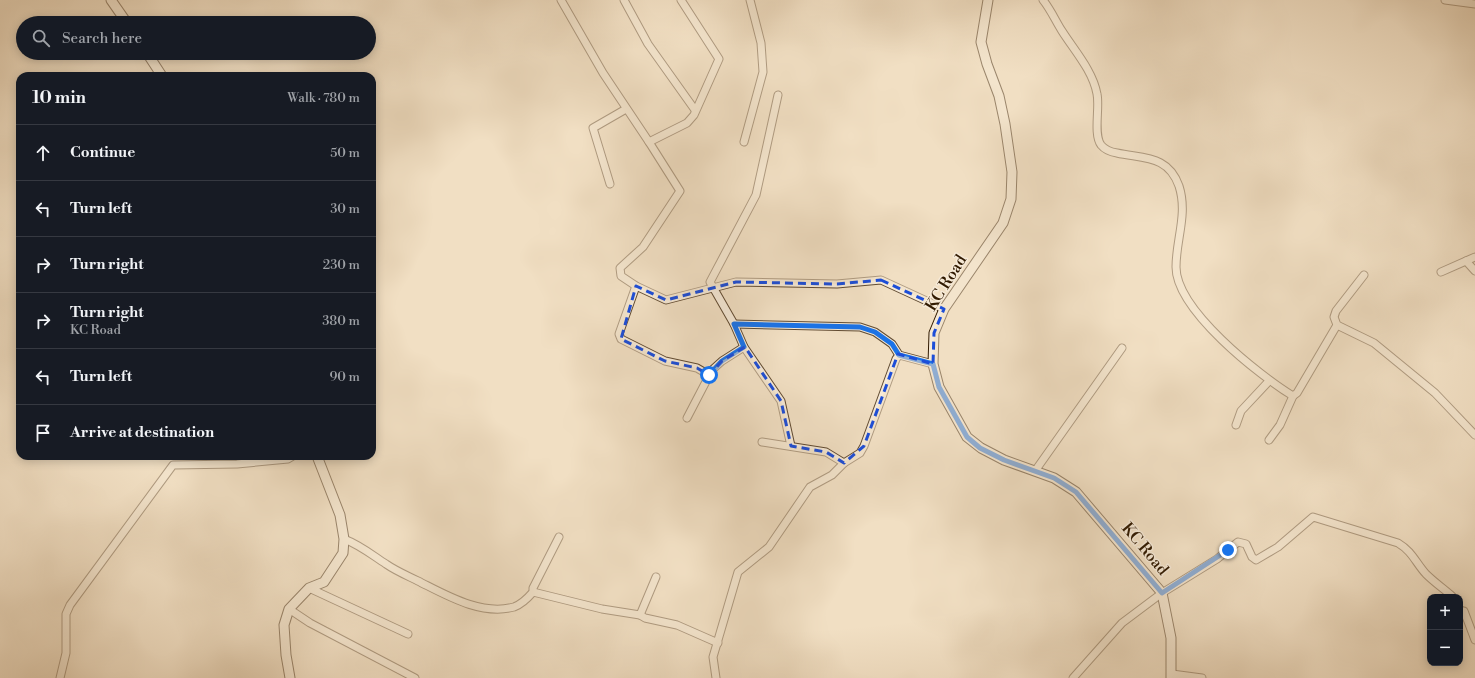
<!DOCTYPE html>
<html lang="en">
<head>
<meta charset="utf-8">
<style>
	:root { --surface:#171b24; --page:#20242c; --text:#f1f3f6; --muted:#9ea1a6; --line:#363941 }
	body { margin:0; font-family:"Libre Bodoni",serif; background:var(--page); color:var(--text) }
	.controls { position:absolute; right:12px; bottom:12px; display:grid; overflow:hidden; border-radius:8px; box-shadow:0 2px 10px #0003 }
	.controls button { width:36px; height:36px; display:grid; place-items:center; padding:0; border:0; border-bottom:1px solid var(--line); background:var(--surface); color:var(--text); font:20px sans-serif }
	.stop { position:absolute; width:12px; height:12px; margin:-9px; border:3px solid #1a73e8; border-radius:50%; background:#fff }
	.stop.end { background:#1a73e8; border-color:#fff; box-shadow:0 1px 4px #0008 }
	.list { margin:0; padding:0; list-style:none }
	h2 { display:flex; justify-content:space-between; align-items:center; height:52px; margin:0; padding:0 16px; font-size:17px }
	h2 small { font-size:13px; font-weight:400; color:var(--muted) }
	.list li { display:grid; grid-template-columns:26px 1fr auto; gap:12px; align-items:center; box-sizing:border-box; height:56px; padding:0 16px; border-top:1px solid var(--line) }
	.list b { display:block; font-size:15px; white-space:nowrap }
	.list p { margin:0; font-size:13px; white-space:nowrap; color:var(--muted) }
	.list em { font-size:13px; font-style:normal; color:var(--muted) }
	.icon { flex:none; width:22px; height:22px; fill:none; stroke:currentColor; stroke-width:2; stroke-linecap:round; stroke-linejoin:round }
	.map { position:relative; flex:none; width:1475px; height:678px; overflow:hidden }
	.search { position:absolute; background:var(--surface); box-shadow:0 2px 10px #0003; left:16px; top:16px; width:360px; height:44px; display:flex; align-items:center; gap:10px; box-sizing:border-box; padding:0 14px; border-radius:22px; color:var(--muted); font-size:15px }
	.panel { position:absolute; background:var(--surface); box-shadow:0 2px 10px #0003; left:16px; top:72px; width:360px; height:388px; border-radius:12px }
	.map>svg:first-child { display:block }
	.lines { fill:none; stroke-linecap:round; stroke-linejoin:round }
	.street-casing { stroke:#614b32; stroke-width:9 }
	.secondary-casing { stroke:#311a01; stroke-width:11 }
	.street { stroke:#f6ead8; stroke-width:7 }
	.secondary { stroke:#f6ead8; stroke-width:9 }
	.route { stroke:#1a73e8; stroke-width:5 }
	.marked { fill:none; stroke:#1d4ed8; stroke-width:3; stroke-dasharray:8 5; stroke-linejoin:round }
	.labels { text-anchor:middle; dominant-baseline:central; stroke-width:3; stroke-linejoin:round; paint-order:stroke }
	.street-label { font-size:16px; fill:#311a01; stroke:#f6ead8 }
</style>
</head>
<body>
<div class="map">
<svg width="1475" height="678" viewBox="0 0 1475 678">
	<rect width="100%" height="100%" fill="#f1dfc3"/>
	<filter id="stains"><feTurbulence type="fractalNoise" baseFrequency=".005" numOctaves="4"/><feColorMatrix values="0 0 0 0 .2 0 0 0 0 .09 0 0 0 0 .02 0 0 0 .5 -.17"/></filter>
	<radialGradient id="worn" r=".72"><stop offset=".6" stop-color="#630" stop-opacity="0"/><stop offset="1" stop-color="#630" stop-opacity=".3"/></radialGradient>
	<g class="lines">
		<defs>
			<g id="street">
				<path d="M561 0 603 73 649 142 680 191 643 247 620 268 621 276 636 286 666 300 736 282 837 284 881 280 944 309"/>
				<path d="M624 0 648 44 695 110"/>
				<path d="M1043 0C1051 10 1055 20 1062 31 1074 50 1093 71 1097 94 1100 107 1093 134 1101 145 1105 150 1111 152 1117 153 1144 159 1168 155 1179 186 1188 214 1176 239 1176 267 1176 310 1259 375 1293 396"/>
				<path d="M1445 0 1475 4"/>
				<path d="M778 95 756 195 710 282 734 324 744 347 781 401 791 446"/>
				<path d="M649 142 687 123 694 115 719 59 681 0"/>
				<path d="M744 142 763 72 761 43 750 0"/>
				<path d="M610 184 593 128 626 109"/>
				<path d="M1466 261 1475 271"/>
				<path d="M1441 272 1475 257"/>
				<path d="M1364 275 1336 311 1334 317 1337 325 1374 343 1435 393 1475 435"/>
				<path d="M636 286 619 334 621 339 665 361 697 368 709 375"/>
				<path d="M734 324 860 327 875 332 892 344 899 355 933 364"/>
				<path d="M687 418 712 370 722 361 744 347"/>
				<path d="M1236 425 1241 411 1269 381"/>
				<path d="M1269 440 1280 425 1293 396 1297 393 1337 325"/>
				<path d="M762 442 826 452 844 463 860 453 864 446 896 359 899 355"/>
				<path d="M1035 471 1122 348"/>
				<path d="M344 539C360 545 372 555 386 564 396 571 408 576 418 581 446 595 481 616 514 607 522 604 527 599 533 592V588L559 537"/>
				<path d="M309 588 408 634"/>
				<path d="M533 592 602 609 640 615 645 618 677 625 718 643"/>
				<path d="M289 609 310 623 415 678"/>
				<path d="M1460 609 1463 614 1464 611 1475 640"/>
				<path d="M640 615 656 577"/>
				<path d="M1172 674 1202 678"/>
				<path d="M60 678 66 653V614L70 605 173 465 237 464 288 459 293 456"/>
				<path d="M716 678 713 657 738 572 769 547 810 487 832 475 844 463"/>
				<path d="M1073 678 1122 623 1162 593 1217 559 1238 542 1246 544 1252 557 1256 560 1278 547 1313 517 1398 543C1413 552 1415 562 1426 574 1434 582 1444 589 1453 597"/>
			</g>
			<g id="secondary">
				<path d="M111 0 127 23"/>
				<path d="M988 0 981 42 987 64 999 96 1005 124 1012 172 1011 199 1003 223 944 309 934 333 933 364 939 387 967 437 981 448 1004 460 1054 478 1076 492 1162 593 1171 638V678"/>
				<path d="M147 53 162 76"/>
				<path d="M290 678 286 655 284 625 289 609 309 588 324 582 343 553 344 539 340 515 317 456"/>
			</g>
		</defs>
		<!-- street casing -->
		<use href="#street" class="street-casing"/>
		<!-- secondary casing -->
		<use href="#secondary" class="secondary-casing"/>
		<!-- street -->
		<use href="#street" class="street"/>
		<!-- secondary -->
		<use href="#secondary" class="secondary"/>
	</g>
	<g class="lines">
		<!-- route -->
		<path class="route" d="M709 375 722 361 744 347 734 324 860 327 875 332 892 344 899 355 933 364 939 387 967 437 980 448 1004 460 1054 478 1076 492 1162 593 1228 550"/>
	</g>
	<!-- marked area -->
	<path d="M0 0H1475V678H0ZM881 280 944 309 934 333 933 364 898 354 864 446 844 463 826 452 791 446 781 401 745 347 722 361 709 375 697 368 665 361 621 339 636 286 666 300 736 282 837 284Z" fill="#f1dfc3" fill-opacity=".55" fill-rule="evenodd"/>
	<path class="marked" d="M881 280 944 309 934 333 933 364 898 354 864 446 844 463 826 452 791 446 781 401 745 347 722 361 709 375 697 368 665 361 621 339 636 286 666 300 736 282 837 284Z"/>
	<g class="labels">
		<!-- street labels -->
		<g class="street-label">
			<text transform="translate(946 283) rotate(-58)">KC Road</text>
			<text transform="translate(1145 549) rotate(50)">KC Road</text>
		</g>
	</g>
	<rect width="100%" height="100%" filter="url(#stains)"/>
	<rect width="100%" height="100%" fill="url(#worn)"/>
</svg>
<div class="controls">
<button>+</button>
<button>−</button>
</div>
<div class="stop" style="left:709px;top:375px"></div>
<div class="stop end" style="left:1228px;top:550px"></div>
<div class="search"><svg class="icon" aria-label="search" viewBox="0 0 24 24"><circle cx="10" cy="10" r="6"/><path d="M15 15l6 6"/></svg>Search here</div>
<section class="panel">
<h2>10 min<small>Walk · 780 m</small></h2>
<ul class="list">
<li><svg class="icon" aria-label="ahead" viewBox="0 0 24 24"><path d="M12 20V5M6 11l6-6 6 6"/></svg><div><b>Continue</b></div><em>50 m</em></li>
<li><svg class="icon" aria-label="left" viewBox="0 0 24 24"><path d="M17 20v-9H6M10 6l-5 5 5 5"/></svg><div><b>Turn left</b></div><em>30 m</em></li>
<li><svg class="icon" aria-label="right" viewBox="0 0 24 24"><path d="M7 20v-9h11M14 6l5 5-5 5"/></svg><div><b>Turn right</b></div><em>230 m</em></li>
<li><svg class="icon" aria-label="right" viewBox="0 0 24 24"><path d="M7 20v-9h11M14 6l5 5-5 5"/></svg><div><b>Turn right</b><p>KC Road</p></div><em>380 m</em></li>
<li><svg class="icon" aria-label="left" viewBox="0 0 24 24"><path d="M17 20v-9H6M10 6l-5 5 5 5"/></svg><div><b>Turn left</b></div><em>90 m</em></li>
<li><svg class="icon" aria-label="arrive" viewBox="0 0 24 24"><path d="M6 21V4h12l-3 4 3 4H6"/></svg><div><b>Arrive at destination</b></div></li>
</ul>
</section>
</div>
</body>
</html>
